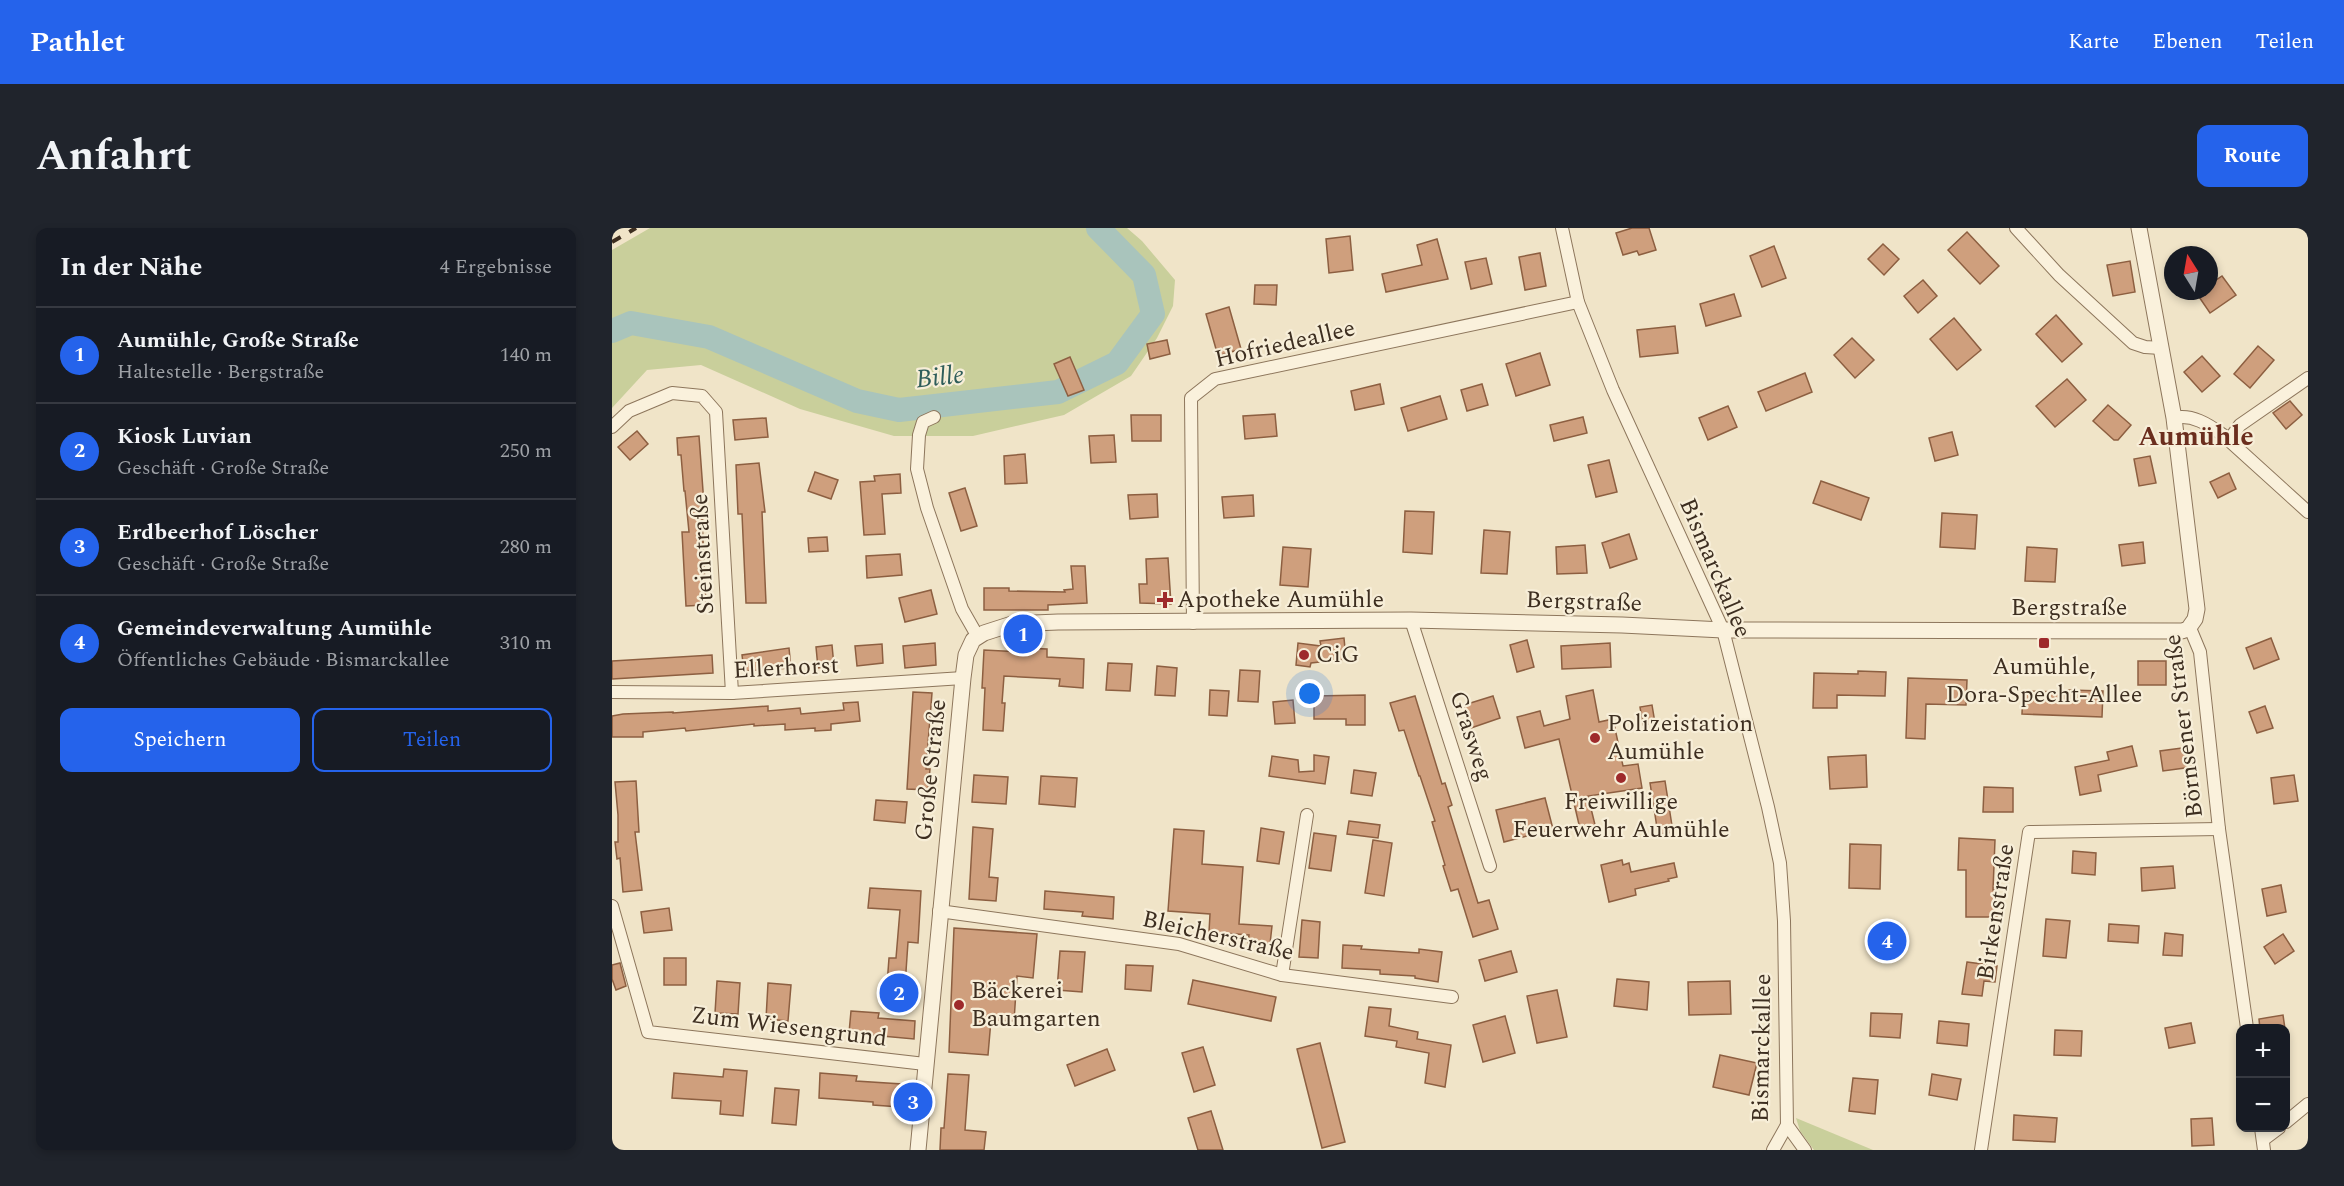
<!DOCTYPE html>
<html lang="de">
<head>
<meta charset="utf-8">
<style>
	:root { --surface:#171b24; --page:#20242c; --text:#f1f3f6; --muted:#9ea1a6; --line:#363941; --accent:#2563eb }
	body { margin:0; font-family:Spectral,serif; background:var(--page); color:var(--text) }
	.controls { position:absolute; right:18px; bottom:18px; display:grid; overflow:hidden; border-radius:12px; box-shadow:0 3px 9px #0003 }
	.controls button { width:54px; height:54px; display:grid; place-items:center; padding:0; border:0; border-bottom:2px solid var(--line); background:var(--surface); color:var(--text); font:30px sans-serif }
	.compass { position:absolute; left:1552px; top:18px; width:54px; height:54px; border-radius:50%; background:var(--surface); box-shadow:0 3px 9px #0003; rotate:349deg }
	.you { position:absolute; left:698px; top:466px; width:21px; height:21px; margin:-15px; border:4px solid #fff; border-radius:50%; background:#1a73e8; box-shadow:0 0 0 9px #1a73e833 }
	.badge { display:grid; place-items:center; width:39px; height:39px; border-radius:50%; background:var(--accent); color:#fff; font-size:20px; font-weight:700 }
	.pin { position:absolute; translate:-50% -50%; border:3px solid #fff; box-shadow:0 2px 6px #0006 }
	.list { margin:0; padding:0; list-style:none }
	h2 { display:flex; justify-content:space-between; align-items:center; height:78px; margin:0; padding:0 24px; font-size:26px }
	h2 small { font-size:20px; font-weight:400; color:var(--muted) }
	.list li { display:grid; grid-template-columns:39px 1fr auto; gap:18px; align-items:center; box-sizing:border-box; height:96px; padding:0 24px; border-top:2px solid var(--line) }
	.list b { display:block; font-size:22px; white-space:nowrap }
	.list p { margin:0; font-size:20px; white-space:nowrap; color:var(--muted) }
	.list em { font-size:20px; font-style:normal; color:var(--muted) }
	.actions { display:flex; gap:12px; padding:18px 24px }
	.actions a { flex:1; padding:14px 0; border:2px solid var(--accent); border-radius:12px; text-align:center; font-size:21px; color:var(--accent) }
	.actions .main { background:var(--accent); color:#fff }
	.map { position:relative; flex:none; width:1696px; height:922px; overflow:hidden; border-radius:12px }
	header { display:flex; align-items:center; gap:36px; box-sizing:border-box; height:84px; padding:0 30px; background:var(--accent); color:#fff }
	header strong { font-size:28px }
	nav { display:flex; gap:33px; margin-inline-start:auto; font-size:21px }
	.intro { display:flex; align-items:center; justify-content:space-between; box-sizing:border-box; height:144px; padding:0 36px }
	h1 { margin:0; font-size:42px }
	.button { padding:15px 27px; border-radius:12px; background:var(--accent); color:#fff; font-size:21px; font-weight:700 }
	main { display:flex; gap:36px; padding:0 36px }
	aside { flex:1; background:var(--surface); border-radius:12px; box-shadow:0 3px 9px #0003 }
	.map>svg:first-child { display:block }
	.green { fill:#c9cf9b }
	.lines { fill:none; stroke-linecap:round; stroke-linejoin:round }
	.river { stroke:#a9c4bc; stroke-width:24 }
	.building { fill:#cf9f7d; stroke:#8d5f41; stroke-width:1.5 }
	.minor-casing { stroke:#8d765c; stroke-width:14 }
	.tertiary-casing { stroke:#8d765c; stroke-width:17 }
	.minor { stroke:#faf1dc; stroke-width:12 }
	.tertiary { stroke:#faf1dc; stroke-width:15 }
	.rail { stroke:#3d2e20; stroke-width:4; stroke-dasharray:10 10; stroke-linecap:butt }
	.poi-dot { fill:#9e2a2b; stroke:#f7eed8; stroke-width:2 }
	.labels { text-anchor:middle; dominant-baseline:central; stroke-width:4.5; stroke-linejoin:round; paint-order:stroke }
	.street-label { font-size:24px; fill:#3d2e20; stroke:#f7eed8 }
	.poi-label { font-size:24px; fill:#3d2e20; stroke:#f7eed8; text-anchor:start }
	.water-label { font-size:26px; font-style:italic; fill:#2f5d5a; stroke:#f7eed8 }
	.quarter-label { font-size:27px; font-weight:bold; fill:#6b2e1e; stroke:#f7eed8 }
</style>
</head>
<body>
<header>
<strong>Pathlet</strong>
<nav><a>Karte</a><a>Ebenen</a><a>Teilen</a></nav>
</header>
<div class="intro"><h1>Anfahrt</h1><a class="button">Route</a></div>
<main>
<aside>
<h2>In der Nähe<small>4 Ergebnisse</small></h2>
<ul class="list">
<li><span class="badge">1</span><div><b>Aumühle, Große Straße</b><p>Haltestelle · Bergstraße</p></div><em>140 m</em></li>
<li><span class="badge">2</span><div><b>Kiosk Luvian</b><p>Geschäft · Große Straße</p></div><em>250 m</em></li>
<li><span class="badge">3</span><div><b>Erdbeerhof Löscher</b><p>Geschäft · Große Straße</p></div><em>280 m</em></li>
<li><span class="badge">4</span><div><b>Gemeindeverwaltung Aumühle</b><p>Öffentliches Gebäude · Bismarckallee</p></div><em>310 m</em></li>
</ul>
<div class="actions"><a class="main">Speichern</a><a>Teilen</a></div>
</aside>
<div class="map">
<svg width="1696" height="922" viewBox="0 0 1696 922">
	<rect width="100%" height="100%" fill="#f0e4c8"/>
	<!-- green -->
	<g class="green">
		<path d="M38 0H515L530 13 563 52 561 78 545 110 519 148 452 187 361 208H282L188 181 89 137 35 142 0 180V22Z"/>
		<path d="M1184 890 1261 922H1202L1188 903Z"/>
	</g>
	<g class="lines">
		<!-- river -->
		<path class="river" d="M0 103 19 95 97 109 245 173 287 182 446 164 505 135 541 86 532 47 486 0"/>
	</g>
	<!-- building -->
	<g class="building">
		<path d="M1020 0H1037L1044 22 1027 27 1025 23 1011 27 1004 5Z"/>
		<path d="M1355 4 1387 38 1368 56 1336 22Z"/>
		<path d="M738 8 741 42 717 45 714 11Z"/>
		<path d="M825 11 836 51 774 64 770 46 810 37 805 17Z"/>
		<path d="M1271 16 1287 31 1272 47 1256 31Z"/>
		<path d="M1162 18 1174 50 1150 59 1138 28Z"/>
		<path d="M928 25 934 58 913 62 907 29Z"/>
		<path d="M874 30 880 56 859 61 853 34Z"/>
		<path d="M1518 33 1523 64 1501 68 1495 37Z"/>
		<path d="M1610 48 1624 67 1598 85 1583 63H1597V57Z"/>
		<path d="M1311 52 1325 68 1306 85 1292 68Z"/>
		<path d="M643 57H665L664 77 642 76Z"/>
		<path d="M1122 66 1129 88 1094 98 1088 76Z"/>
		<path d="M617 79 629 121 606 128 594 86Z"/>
		<path d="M1444 87 1470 116 1450 134 1424 106Z"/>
		<path d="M1342 90 1369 122 1345 142 1318 111Z"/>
		<path d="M1063 98 1066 125 1028 129 1025 102Z"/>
		<path d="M1240 110 1262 132 1243 150 1222 127Z"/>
		<path d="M555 112 558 126 538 131 535 116Z"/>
		<path d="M1646 118 1662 132 1638 160 1622 146Z"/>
		<path d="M928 125 938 157 904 168 894 136Z"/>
		<path d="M1590 128 1608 148 1590 164 1572 144Z"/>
		<path d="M458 129 472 162 456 168 442 136Z"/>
		<path d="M1193 145 1200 164 1154 183 1146 164Z"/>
		<path d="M1455 151 1474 172 1443 199 1424 178Z"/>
		<path d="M768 156 772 176 743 182 739 163Z"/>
		<path d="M870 156 876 177 855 183 849 162Z"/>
		<path d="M828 168 835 191 796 203 789 180Z"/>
		<path d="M1678 173 1690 187 1674 201 1661 185Z"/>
		<path d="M1496 177 1519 197 1506 212H1502L1481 193Z"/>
		<path d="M1116 178 1125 199 1096 212 1087 190Z"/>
		<path d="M663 186 665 208 633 211 631 188Z"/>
		<path d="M519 187H549V213H520Z"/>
		<path d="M971 189 975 205 942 213 938 197Z"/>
		<path d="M154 190 156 209 123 212 121 192Z"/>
		<path d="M25 203 36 216 18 232 6 219Z"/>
		<path d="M1340 204 1346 227 1323 233 1317 210Z"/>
		<path d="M502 207 504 234 479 235 477 208Z"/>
		<path d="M87 208 93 290 90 291 94 377 74 378 70 304H77L73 263H72L69 227H66L65 210Z"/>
		<path d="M413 226 415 255 393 256 392 228Z"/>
		<path d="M1538 228 1544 255 1527 258 1522 231Z"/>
		<path d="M997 232 1005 264 984 269 976 237Z"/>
		<path d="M147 235 153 284H150L154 375H134L130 286H126L124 237Z"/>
		<path d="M203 244 226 252 219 271 196 263Z"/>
		<path d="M1617 245 1624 261 1606 270 1598 254Z"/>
		<path d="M288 246 289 265 270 266 273 306 252 307 248 254 263 253 262 248Z"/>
		<path d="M1209 253 1257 270 1249 292 1201 275Z"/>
		<path d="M353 260 365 298 349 303 337 265Z"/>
		<path d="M545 266 546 289 518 291 516 267Z"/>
		<path d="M641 267 642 288 612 290 610 269Z"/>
		<path d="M793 283 822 284 820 326 791 324Z"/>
		<path d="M1330 285 1365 287 1363 321 1328 319Z"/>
		<path d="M872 302 898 304 895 346 869 345Z"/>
		<path d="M1017 306 1025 331 998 340 990 315Z"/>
		<path d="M215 309 216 323 197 324 196 310Z"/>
		<path d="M1531 314 1533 335 1510 338 1507 317Z"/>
		<path d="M973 317 975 345 945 346 944 319Z"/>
		<path d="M671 319 699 321 696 359 668 357Z"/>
		<path d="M1415 319 1445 321 1443 354 1413 353Z"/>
		<path d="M288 326 290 347 255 350 254 328Z"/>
		<path d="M556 330 559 376 528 375 527 356H535L534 331Z"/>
		<path d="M459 338H473L475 375 436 377V382H372V360H397V363L453 364 452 362 461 361Z"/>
		<path d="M319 362 325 386 293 394 287 370Z"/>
		<path d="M732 410 734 431 699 435 698 439 684 437 686 415 709 418 708 413Z"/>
		<path d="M1659 410 1667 431 1642 441 1634 420Z"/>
		<path d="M915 412 922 439 905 444 898 417Z"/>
		<path d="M323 415 324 437 293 440 291 418Z"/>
		<path d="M998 415 999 439 950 441 949 418Z"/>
		<path d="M270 416 271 435 245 438 243 418Z"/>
		<path d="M220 417 222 438 206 440 204 419Z"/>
		<path d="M177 420 179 440 132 443 130 427Z"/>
		<path d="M411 420 435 421V429L472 431 471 460 447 458 448 451 392 448 390 475H393L391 503 371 502 373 460H370L372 422 411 424Z"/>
		<path d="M100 427 101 445 0 451V433Z"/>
		<rect x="1526" y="433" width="28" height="24"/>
		<path d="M496 435 520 436 518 463 494 462Z"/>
		<path d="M545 438 565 440 563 468 543 467Z"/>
		<path d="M628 442 648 443 646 474 626 473Z"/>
		<path d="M1246 443 1274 444 1273 468 1225 467V480H1201L1202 445 1246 446Z"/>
		<path d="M1296 450 1355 452 1354 477 1314 476 1313 511 1294 510Z"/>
		<path d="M598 462 617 463 615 488 597 487Z"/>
		<path d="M981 462 987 494 1001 491 1011 538 1026 536 1030 560 976 568 984 601 969 605 947 511 913 520 905 489 928 483 932 498 958 491 954 468Z"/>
		<path d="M1456 462 1491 463 1490 489 1410 486 1411 463 1456 464Z"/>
		<path d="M301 464 320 465 314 541H318L316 562 295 561Z"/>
		<path d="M753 467V497H734V491H702V468Z"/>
		<path d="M803 468 830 556 833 555 840 577 836 579 866 675 877 672 886 701 861 709 846 661 839 663 831 638 833 637 820 594 823 593 808 548H807L792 502 787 503 778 475Z"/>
		<path d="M881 468 888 490 859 500 852 477Z"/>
		<path d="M681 472 683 495 663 496 661 474Z"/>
		<path d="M246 474 248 493 219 496V502L203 503V500L173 502V496L142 498V496L74 503 73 500 31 504V509H0V488L11 486 61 484V485L156 478V483L188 480 189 486 232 482 231 475Z"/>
		<path d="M1040 477 1043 495 1031 497 1028 479Z"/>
		<path d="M1653 478 1661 500 1645 505 1637 484Z"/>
		<path d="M1520 518 1525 538 1486 547 1489 563 1468 567 1463 539 1497 532 1495 524Z"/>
		<path d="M1577 519 1580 539 1551 543 1548 523Z"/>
		<path d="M702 527 717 529 713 556 657 548 660 528 686 532 687 544 702 543Z"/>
		<path d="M1254 527 1255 559 1218 561 1216 529Z"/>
		<path d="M742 542 764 545 760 568 739 565Z"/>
		<path d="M362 547 396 549 394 576 360 574Z"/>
		<path d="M1682 547 1686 573 1662 576 1659 550Z"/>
		<path d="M429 548 465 550 463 579 427 576Z"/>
		<path d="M24 553 27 604H23L30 662 11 664 8 630 5 631 3 614H6V587L3 554Z"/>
		<path d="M1053 553 1061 604 1046 606 1038 555Z"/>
		<path d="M1372 559 1401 560V584H1371Z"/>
		<path d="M933 570 941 601 892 614 884 582Z"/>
		<path d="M264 572 295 574 293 595 262 592Z"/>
		<path d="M737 593 768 597 766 610 735 606Z"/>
		<path d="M361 599 381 601 377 649 386 650 384 673 357 671Z"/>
		<path d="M649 600 672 604 667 636 645 633Z"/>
		<path d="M562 601 592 603 590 636 631 639 627 696 660 698 658 716 636 715 637 707 597 704 598 686 556 683Z"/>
		<path d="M702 605 724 608 719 643 697 640Z"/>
		<path d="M1347 610 1383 612 1381 662H1385V689H1354V642H1346Z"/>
		<path d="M761 612 780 615 772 668 753 665Z"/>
		<path d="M1238 616 1269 617 1268 661 1237 660Z"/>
		<path d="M1461 623 1484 625 1483 647 1460 645Z"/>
		<path d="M1010 632 1011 637 1017 635 1019 644 1062 635 1065 649 1056 651 1057 653 1023 661 1024 667 997 674 989 637Z"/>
		<path d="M1561 638 1563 660 1530 663 1529 640Z"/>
		<path d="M1669 657 1674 684 1655 688 1650 661Z"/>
		<path d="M258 660 309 663 306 715 296 714 293 758 275 757 277 730H284L288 682 256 680Z"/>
		<path d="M433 663 502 669 501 691 470 688 471 684 432 681Z"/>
		<path d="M57 680 60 702 32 705 29 684Z"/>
		<path d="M1434 691 1458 693 1454 730 1431 728Z"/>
		<path d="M690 692 708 694 706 730 687 729Z"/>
		<path d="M1497 696 1527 698 1526 715 1496 713Z"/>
		<rect x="1261" y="699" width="28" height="27"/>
		<path d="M342 700 425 706 421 750 405 748 402 793 379 792 376 827 337 824Z"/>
		<path d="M1553 705 1571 707 1570 728 1551 727Z"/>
		<path d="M1671 706 1682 723 1663 736 1652 719Z"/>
		<path d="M731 717 750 718 749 721 807 725V721L830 724 826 754 803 750V748L768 746V742L730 740Z"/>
		<path d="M448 723 473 724 470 764 445 762Z"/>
		<path d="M899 723 905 744 873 753 867 732Z"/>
		<rect x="52" y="730" width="22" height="27"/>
		<path d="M1355 734 1385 738 1383 754 1372 753 1370 768 1350 766Z"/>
		<path d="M8 735 14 758 4 762 0 751V737Z"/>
		<path d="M514 737 541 738 539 763 513 761Z"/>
		<path d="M1005 751 1037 754 1035 782 1002 778Z"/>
		<path d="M581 752 664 769 659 793 576 776Z"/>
		<path d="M105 753 128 755 126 786 103 785Z"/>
		<path d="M1118 753 1119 786 1077 787 1076 754Z"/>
		<path d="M156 755 179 757 176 793 154 791Z"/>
		<path d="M945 762 955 809 925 815 915 768Z"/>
		<path d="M757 779 779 781 777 798 806 804 805 811 839 817 833 859 813 855 817 825 784 819 785 813 753 808Z"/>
		<path d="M239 783 267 785 266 790 303 793 302 811 237 805Z"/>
		<path d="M1259 785 1290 786 1288 810 1258 808Z"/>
		<path d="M1671 787 1673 801H1648L1647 791Z"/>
		<path d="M893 788 903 825 871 834 861 797Z"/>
		<path d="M1327 793 1357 796 1355 818 1325 815Z"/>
		<path d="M1579 795 1583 815 1557 820 1553 800Z"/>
		<path d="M1443 802 1470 803 1469 828 1442 827Z"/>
		<path d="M708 815 733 914 710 920 685 821Z"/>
		<path d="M591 819 603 857 582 864 570 825Z"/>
		<path d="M495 821 503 842 463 858 455 837Z"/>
		<path d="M1108 827 1145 835 1137 867 1101 859Z"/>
		<path d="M112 841 135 843 131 888 108 886 109 873 60 870 62 845 111 849Z"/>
		<path d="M208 845 245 848 244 853 290 856 288 879 261 877V874L207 870Z"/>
		<path d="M336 846 357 847 353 902 374 904 372 922H328L329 900H332Z"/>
		<path d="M1320 846 1349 851 1345 872 1317 867Z"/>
		<path d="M1241 850 1266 852 1263 886 1237 883Z"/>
		<path d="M163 860 187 862 184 897 160 895Z"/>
		<path d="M599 883 611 922H586L576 890Z"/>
		<path d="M1402 887 1445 890 1443 914 1401 912Z"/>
		<path d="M1600 890 1602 917 1580 918 1579 891Z"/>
	</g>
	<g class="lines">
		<defs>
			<g id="minor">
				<path d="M950 0 966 74 1001 162 1111 402 1156 579 1168 635 1172 693 1175 897 1161 922"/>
				<path d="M1404 0 1447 47 1521 115 1533 119 1549 120"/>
				<path d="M322 189 311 194 307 207 305 241 315 280 350 381 366 409"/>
				<path d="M1562 190C1580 186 1596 196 1611 207L1696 284"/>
				<path d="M0 199 17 183 60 165 90 168 104 184 120 465"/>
				<path d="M1617 212 1628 197 1696 150"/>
				<path d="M799 392 878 638"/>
				<path d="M581 395 579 170 603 151 966 74"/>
				<path d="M1578 400 1588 424 1607 601 1635 800"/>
				<path d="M0 464 120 465 351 450"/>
				<path d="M0 678 36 804 313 836"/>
				<path d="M327 683 567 716 670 747 840 769"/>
				<path d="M670 747 695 587"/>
				<path d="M1674 894 1696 876"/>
				<path d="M1175 897 1193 922"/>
				<path d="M1649 900 1652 922"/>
				<path d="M1651 912 1667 900"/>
				<path d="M1369 922 1417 604 1607 601"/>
			</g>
			<path id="tertiary" d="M306 922 351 450 354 427 361 412 372 405 400 396 446 394 799 392 1010 397 1111 402 1570 403 1576 401 1583 391 1585 381 1562 190 1527 0"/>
		</defs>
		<!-- minor casing -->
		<use href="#minor" class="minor-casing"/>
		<!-- tertiary casing -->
		<use href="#tertiary" class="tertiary-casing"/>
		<!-- minor -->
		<use href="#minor" class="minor"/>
		<!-- tertiary -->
		<use href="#tertiary" class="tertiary"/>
		<!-- rail -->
		<path class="rail" d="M0 14 24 0"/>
	</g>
	<!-- markers -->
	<g class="poi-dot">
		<path d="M550 363h6v6h6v6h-6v6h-6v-6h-6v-6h6z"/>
		<rect x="1426" y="409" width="12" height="12" rx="3"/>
		<circle cx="692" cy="427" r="6"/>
		<circle cx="983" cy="510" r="6"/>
		<circle cx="1009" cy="550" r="6"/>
		<circle cx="347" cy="777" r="6"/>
	</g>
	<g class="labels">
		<!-- street labels -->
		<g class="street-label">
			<text transform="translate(673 116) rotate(-13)">Hofriedeallee</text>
			<text transform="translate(91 326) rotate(-93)">Steinstraße</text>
			<text transform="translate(1103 340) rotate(67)">Bismarckallee</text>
			<text transform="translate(972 374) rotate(2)">Bergstraße</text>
			<text x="1457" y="380">Bergstraße</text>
			<text transform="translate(174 440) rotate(-3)">Ellerhorst</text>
			<text transform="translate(1572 498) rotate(-97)">Börnsener Straße</text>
			<text transform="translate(859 508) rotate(72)">Grasweg</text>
			<text transform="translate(319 542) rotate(-84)">Große Straße</text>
			<text transform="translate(1384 684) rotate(-81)">Birkenstraße</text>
			<text transform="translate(606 708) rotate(13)">Bleicherstraße</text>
			<text transform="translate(177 799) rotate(7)">Zum Wiesengrund</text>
			<text transform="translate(1150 820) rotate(-89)">Bismarckallee</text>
		</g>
		<!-- poi labels -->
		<g class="poi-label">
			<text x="565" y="372">Apotheke Aumühle</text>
			<text x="704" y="427">CiG</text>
			<text x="1432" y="439" text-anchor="middle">Aumühle,<tspan x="1432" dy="28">Dora-Specht-Allee</tspan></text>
			<text x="995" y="496">Polizeistation<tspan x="995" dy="28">Aumühle</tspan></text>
			<text x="1009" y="574" text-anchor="middle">Freiwillige<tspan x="1009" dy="28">Feuerwehr Aumühle</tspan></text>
			<text x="359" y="763">Bäckerei<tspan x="359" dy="28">Baumgarten</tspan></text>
		</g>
		<!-- water labels -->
		<g class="water-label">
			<text transform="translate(328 149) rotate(-6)">Bille</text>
		</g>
		<!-- quarter labels -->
		<g class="quarter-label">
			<text x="1584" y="209">Aumühle</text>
		</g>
	</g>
</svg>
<div class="controls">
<button>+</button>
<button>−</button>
</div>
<svg class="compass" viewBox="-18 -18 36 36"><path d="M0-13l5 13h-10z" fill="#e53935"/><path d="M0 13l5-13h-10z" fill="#9ea1a6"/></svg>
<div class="you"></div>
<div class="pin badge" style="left:411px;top:406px">1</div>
<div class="pin badge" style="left:287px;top:765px">2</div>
<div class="pin badge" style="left:301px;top:874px">3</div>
<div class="pin badge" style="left:1275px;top:713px">4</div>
</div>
</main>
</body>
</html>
